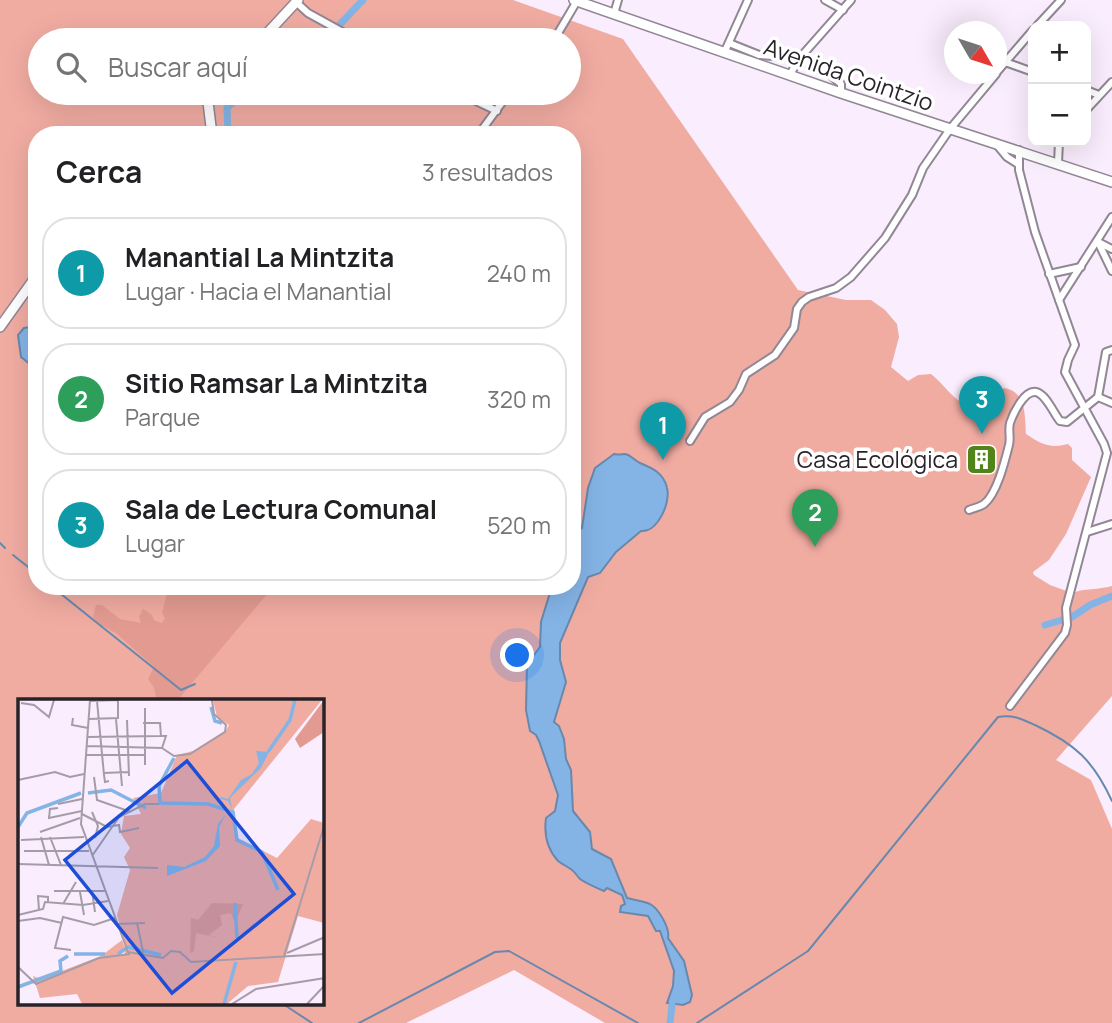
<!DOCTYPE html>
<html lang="es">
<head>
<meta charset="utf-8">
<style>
	:root { --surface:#fff; --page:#f2f2f2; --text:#202124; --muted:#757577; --line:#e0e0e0; --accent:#111827 }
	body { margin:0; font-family:Manrope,sans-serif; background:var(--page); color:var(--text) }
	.controls { position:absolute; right:21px; top:21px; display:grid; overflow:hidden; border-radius:14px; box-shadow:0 7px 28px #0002 }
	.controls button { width:63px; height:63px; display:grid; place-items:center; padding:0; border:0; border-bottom:2px solid var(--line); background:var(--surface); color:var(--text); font:35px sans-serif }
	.compass { position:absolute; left:944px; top:21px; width:63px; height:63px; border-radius:50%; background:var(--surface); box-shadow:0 7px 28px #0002; rotate:129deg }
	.you { position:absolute; left:518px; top:656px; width:24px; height:24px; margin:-18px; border:5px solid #fff; border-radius:50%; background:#1a73e8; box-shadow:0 0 0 10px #1a73e833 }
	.badge { display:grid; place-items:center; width:46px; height:46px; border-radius:50%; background:var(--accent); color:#fff; font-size:23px; font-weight:700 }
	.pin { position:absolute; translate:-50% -58px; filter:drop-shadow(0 2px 4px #0008) }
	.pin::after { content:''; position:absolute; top:37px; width:24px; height:21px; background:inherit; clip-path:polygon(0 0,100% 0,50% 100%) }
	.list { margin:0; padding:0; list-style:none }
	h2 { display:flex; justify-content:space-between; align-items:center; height:91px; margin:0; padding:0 28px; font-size:30px }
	h2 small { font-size:23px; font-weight:400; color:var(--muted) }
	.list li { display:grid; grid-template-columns:46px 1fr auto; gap:21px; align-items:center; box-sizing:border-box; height:112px; margin:0 14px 14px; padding:0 14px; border:2px solid var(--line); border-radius:28px }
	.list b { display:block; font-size:26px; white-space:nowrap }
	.list p { margin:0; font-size:23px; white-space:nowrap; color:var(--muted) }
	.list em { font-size:23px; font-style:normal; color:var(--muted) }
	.icon { flex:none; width:38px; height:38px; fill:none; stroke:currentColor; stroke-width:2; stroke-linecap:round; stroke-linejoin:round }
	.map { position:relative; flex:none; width:1112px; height:1023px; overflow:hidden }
	.search { position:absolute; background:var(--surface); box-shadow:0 7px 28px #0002; left:28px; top:28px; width:553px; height:77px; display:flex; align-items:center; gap:18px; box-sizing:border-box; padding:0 24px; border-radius:38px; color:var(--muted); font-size:26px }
	.panel { position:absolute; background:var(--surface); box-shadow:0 7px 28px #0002; left:28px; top:126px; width:553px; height:469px; border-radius:28px }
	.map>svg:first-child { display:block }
	.green { fill:#f1aca2; fill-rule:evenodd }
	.forest { fill:#e39b91 }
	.water { fill:#84b4e6; stroke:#6888ad; stroke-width:2 }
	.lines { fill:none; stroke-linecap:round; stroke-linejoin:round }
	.stream { stroke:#6888ad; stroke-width:2 }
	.canal { stroke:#84b4e6; stroke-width:7 }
	.street-casing { stroke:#928795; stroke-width:10 }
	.secondary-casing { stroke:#928795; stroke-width:12 }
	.street { stroke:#fff; stroke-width:6 }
	.secondary { stroke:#fff; stroke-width:9 }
	.labels { text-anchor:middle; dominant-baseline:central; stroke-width:7; stroke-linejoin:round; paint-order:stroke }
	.street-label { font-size:23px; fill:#282329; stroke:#fff }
	.poi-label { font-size:23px; fill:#282329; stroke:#fff; text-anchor:end }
	.inset-river { fill:none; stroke:#84b4e6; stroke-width:3.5 }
	.inset-road { fill:none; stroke:#a69ca8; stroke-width:2 }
	.view { fill:#1d4ed8; fill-opacity:0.15; stroke:#1d4ed8; stroke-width:3.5 }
	.inset-edge { fill:none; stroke:#282329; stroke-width:3.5 }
</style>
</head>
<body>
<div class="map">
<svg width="1112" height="1023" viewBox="0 0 1112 1023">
	<rect width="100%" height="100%" fill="#faedfd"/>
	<!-- green -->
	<path class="green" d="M0 0H513L623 39 798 290 846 300H871L885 310 897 324 899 337 891 367 908 381 918 375 931 374C944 384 952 399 968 406L988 401 1004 388C1026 391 1025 416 1026 434 1041 444 1050 449 1068 444L1072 448V460L1091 477 1066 534 1049 560 1033 572 1034 575 1050 585 1072 593C1085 588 1098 590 1112 586V696L1056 760 1091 780 1112 829V1023H605L514 970 406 1023H0ZM40 40H569V93H40ZM37 135H572V586H37ZM19 701H322V1004H19Z"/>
	<!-- forest -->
	<path class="forest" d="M169 586H274L177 701H157L154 688 148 679 154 667 117 634 98 623 93 617 96 605H102L120 619 141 623 139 617 143 609 151 614 155 621 162 623 165 618 162 613Z"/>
	<!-- water -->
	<g class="water">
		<path d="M30 327 37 343V370L21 357 18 335 24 328Z"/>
		<path d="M614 454C618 455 622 454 625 454 631 455 635 461 640 463 652 468 664 473 667 488 671 503 657 533 641 531L616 552 600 573 588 577 560 643V660L566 682 554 722 559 726 564 739 566 759 571 770 573 811 590 832 592 849 611 859 627 898C634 900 643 901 650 904 659 909 670 928 668 938L684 961 692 995 690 1002 683 1005 667 1003 673 986 674 971 660 931H656L648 916 620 912 621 906 625 904 622 895 607 888 604 891C595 887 587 884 580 879 577 876 575 872 572 870 568 867 562 864 558 861 547 849 544 833 546 818L555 811 558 795 539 741 536 735 530 731 526 710 527 664 540 647 541 622 552 586H572V533L582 528 588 488 595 468Z"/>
	</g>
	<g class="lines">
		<!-- stream -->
		<g class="stream">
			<path d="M0 543 5 548"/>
			<path d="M13 555 37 574"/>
			<path d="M51 586 181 690 195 684"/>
			<path d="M283 1004 312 1023"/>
			<path d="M359 1023 495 952 509 951 638 1023"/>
			<path d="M697 1023 808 951 998 717C1012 714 1022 719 1035 725 1075 744 1093 760 1112 801"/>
		</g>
		<!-- canal -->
		<g class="canal">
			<path d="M325 40 363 0"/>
			<path d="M228 135 227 108 244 93"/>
			<path d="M1045 625 1072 617 1090 605 1112 596"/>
			<path d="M670 1023 672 1005"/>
		</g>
		<defs>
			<g id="street">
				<path d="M825 0 843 10"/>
				<path d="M296 2 308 13 357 40"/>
				<path d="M614 14 618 0"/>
				<path d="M1037 26 1061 0"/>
				<path d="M554 40 577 1"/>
				<path d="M729 43 759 55 787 57 822 68 841 84V93"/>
				<path d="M725 51 748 0"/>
				<path d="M1005 62 1033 72"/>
				<path d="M996 73 1033 30"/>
				<path d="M790 75 798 60 851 0"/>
				<path d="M1086 90 1099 95"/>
				<path d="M459 93 497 111"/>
				<path d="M1086 110 1112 82"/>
				<path d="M478 135 509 93"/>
				<path d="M998 146 1007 157 1018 164"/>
				<path d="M1058 163 1059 142"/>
				<path d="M1098 242 1112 271"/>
				<path d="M1098 242 1112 249"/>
				<path d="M1049 274 1081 267"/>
				<path d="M1059 300 1112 217"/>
				<path d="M1098 397 1112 403"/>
				<path d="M690 441 705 417 730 402 739 390 746 374 775 355 794 328 797 309 802 302 809 297 836 288 851 277 885 238 912 195 923 168 950 129 996 74"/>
				<path d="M969 510C974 508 980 507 984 504 997 494 1005 461 1009 445 1011 438 1008 430 1010 423 1013 414 1024 390 1036 392 1046 394 1054 414 1060 421L1067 422 1098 397 1106 352 1112 350"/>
				<path d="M1087 532 1112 524"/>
				<path d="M1010 706 1065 633 1067 625 1066 608 1107 453 1104 444 1065 372 1068 360 1075 345 1035 232 1019 170V150"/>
			</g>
			<g id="secondary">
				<path d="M574 0 841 93 1112 182"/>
				<path d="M261 40 298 0"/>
				<path d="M212 93 208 102 212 135"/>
				<path d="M0 327 37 275"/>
			</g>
		</defs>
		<!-- street casing -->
		<use href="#street" class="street-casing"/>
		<!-- secondary casing -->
		<use href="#secondary" class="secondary-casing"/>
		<!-- street -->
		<use href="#street" class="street"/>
		<!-- secondary -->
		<use href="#secondary" class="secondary"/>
	</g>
	<!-- icons -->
	<defs>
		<symbol id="building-square" viewBox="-11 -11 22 22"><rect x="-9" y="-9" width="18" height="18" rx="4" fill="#518419" stroke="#fff"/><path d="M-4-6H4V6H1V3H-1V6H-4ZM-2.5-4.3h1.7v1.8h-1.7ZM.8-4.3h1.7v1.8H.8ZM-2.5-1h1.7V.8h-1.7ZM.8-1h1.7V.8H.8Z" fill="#fff"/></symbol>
	</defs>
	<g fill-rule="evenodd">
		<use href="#building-square" x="964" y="442" width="35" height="35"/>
	</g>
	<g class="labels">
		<!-- street labels -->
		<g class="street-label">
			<text transform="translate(849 74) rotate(19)">Avenida Cointzio</text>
		</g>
		<!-- poi labels -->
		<g class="poi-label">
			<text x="958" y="459">Casa Ecológica</text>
		</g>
	</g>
	<!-- overview -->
	<g transform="translate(18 699)">
		<rect width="306" height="306" fill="#faedfd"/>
		<path d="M195 1H304L216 110 220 139 259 159 293 120 306 124V224L280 217 260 283 230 287 209 305H64L59 295 22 299 15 277 23 280 83 257 104 241 107 249 101 255 106 256 108 248 99 216 112 171 106 158 112 149 103 135 106 117 123 115 115 99 143 94 159 56 175 52 208 31 211 26 199 18Z" fill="#f1aca2"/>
		<path d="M306 1V33L282 49 277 40ZM194 204 225 205 217 224 213 214 202 216 204 226 191 236 203 239 178 234 176 252 172 254 173 219 180 221Z" fill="#e39b91"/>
		<path d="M238 52 251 53 243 69 212 99 214 110 210 102 203 100 198 105 203 98 210 100 223 81 234 75 241 64ZM208 115 201 128 202 147 188 162 149 177V166L166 168 187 158 196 147 200 125Z" fill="#84b4e6"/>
		<path class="inset-river" d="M193 8 197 22 204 24M250 53 272 21 277 1M156 59 141 87 142 104 190 105 215 113 219 141 244 153 260 191M70 94 93 91 128 109M0 128 9 114 63 94M217 204 219 239M56 255H87M100 255 110 248 143 256M0 288 43 272 42 262 50 257M206 305 218 263"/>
		<path class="inset-road" d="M72 1 63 125 110 253 145 259 153 252 162 253 173 263 307 255M72 2 100 1M79 2 86 76 87 83 91 82M3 4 16 6 31 18 36 1M127 9V66M55 19 54 26 70 29M71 20 100 19V1M98 20 104 87M109 21 111 77M125 24H142L143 37H148L144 49M69 38 143 37M68 47 144 49M144 49 156 57 172 55 207 33 208 26 196 15 194 1M68 56H127M86 74 110 73M76 78 79 101 113 113M0 81 37 73 52 78 66 75M40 105 64 100M40 109 32 110 31 119 64 112M74 113 80 127 77 139M64 115 89 128 101 126 102 133 121 129M22 133 62 119M23 138 31 166M32 138 43 166M3 141 66 138M6 152H71M74 157 101 118 127 105H141M0 165 140 169M36 192H87M74 192 77 213M62 193 66 216M45 205 58 183M21 211 20 197 30 198V204M0 216 25 210 27 203 65 206 90 202M0 222 22 219 44 224M119 224 126 257M99 225 127 224M53 251 37 249 45 218 76 226 97 219M269 254 307 238M266 257 307 124M0 268 18 285 81 259 112 255M214 305 238 290 307 279M289 305 307 286"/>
		<path class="view" d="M169 62 276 195 154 294 47 161Z"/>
		<rect width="306" height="306" class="inset-edge"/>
	</g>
</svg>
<div class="controls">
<button>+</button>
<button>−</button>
</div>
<svg class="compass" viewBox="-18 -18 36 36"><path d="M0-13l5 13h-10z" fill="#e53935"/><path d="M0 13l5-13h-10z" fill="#757577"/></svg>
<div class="you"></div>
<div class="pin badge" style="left:663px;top:460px;background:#0f9aa8">1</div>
<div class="pin badge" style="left:815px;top:547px;background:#2e9e5b">2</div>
<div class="pin badge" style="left:982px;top:434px;background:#0f9aa8">3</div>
<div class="search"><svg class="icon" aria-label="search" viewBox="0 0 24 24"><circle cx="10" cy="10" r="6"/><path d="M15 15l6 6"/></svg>Buscar aquí</div>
<section class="panel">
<h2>Cerca<small>3 resultados</small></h2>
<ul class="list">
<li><span class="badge" style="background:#0f9aa8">1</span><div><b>Manantial La Mintzita</b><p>Lugar · Hacia el Manantial</p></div><em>240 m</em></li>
<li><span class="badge" style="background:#2e9e5b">2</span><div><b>Sitio Ramsar La Mintzita</b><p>Parque</p></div><em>320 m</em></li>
<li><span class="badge" style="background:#0f9aa8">3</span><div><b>Sala de Lectura Comunal</b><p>Lugar</p></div><em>520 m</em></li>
</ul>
</section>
</div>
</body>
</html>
